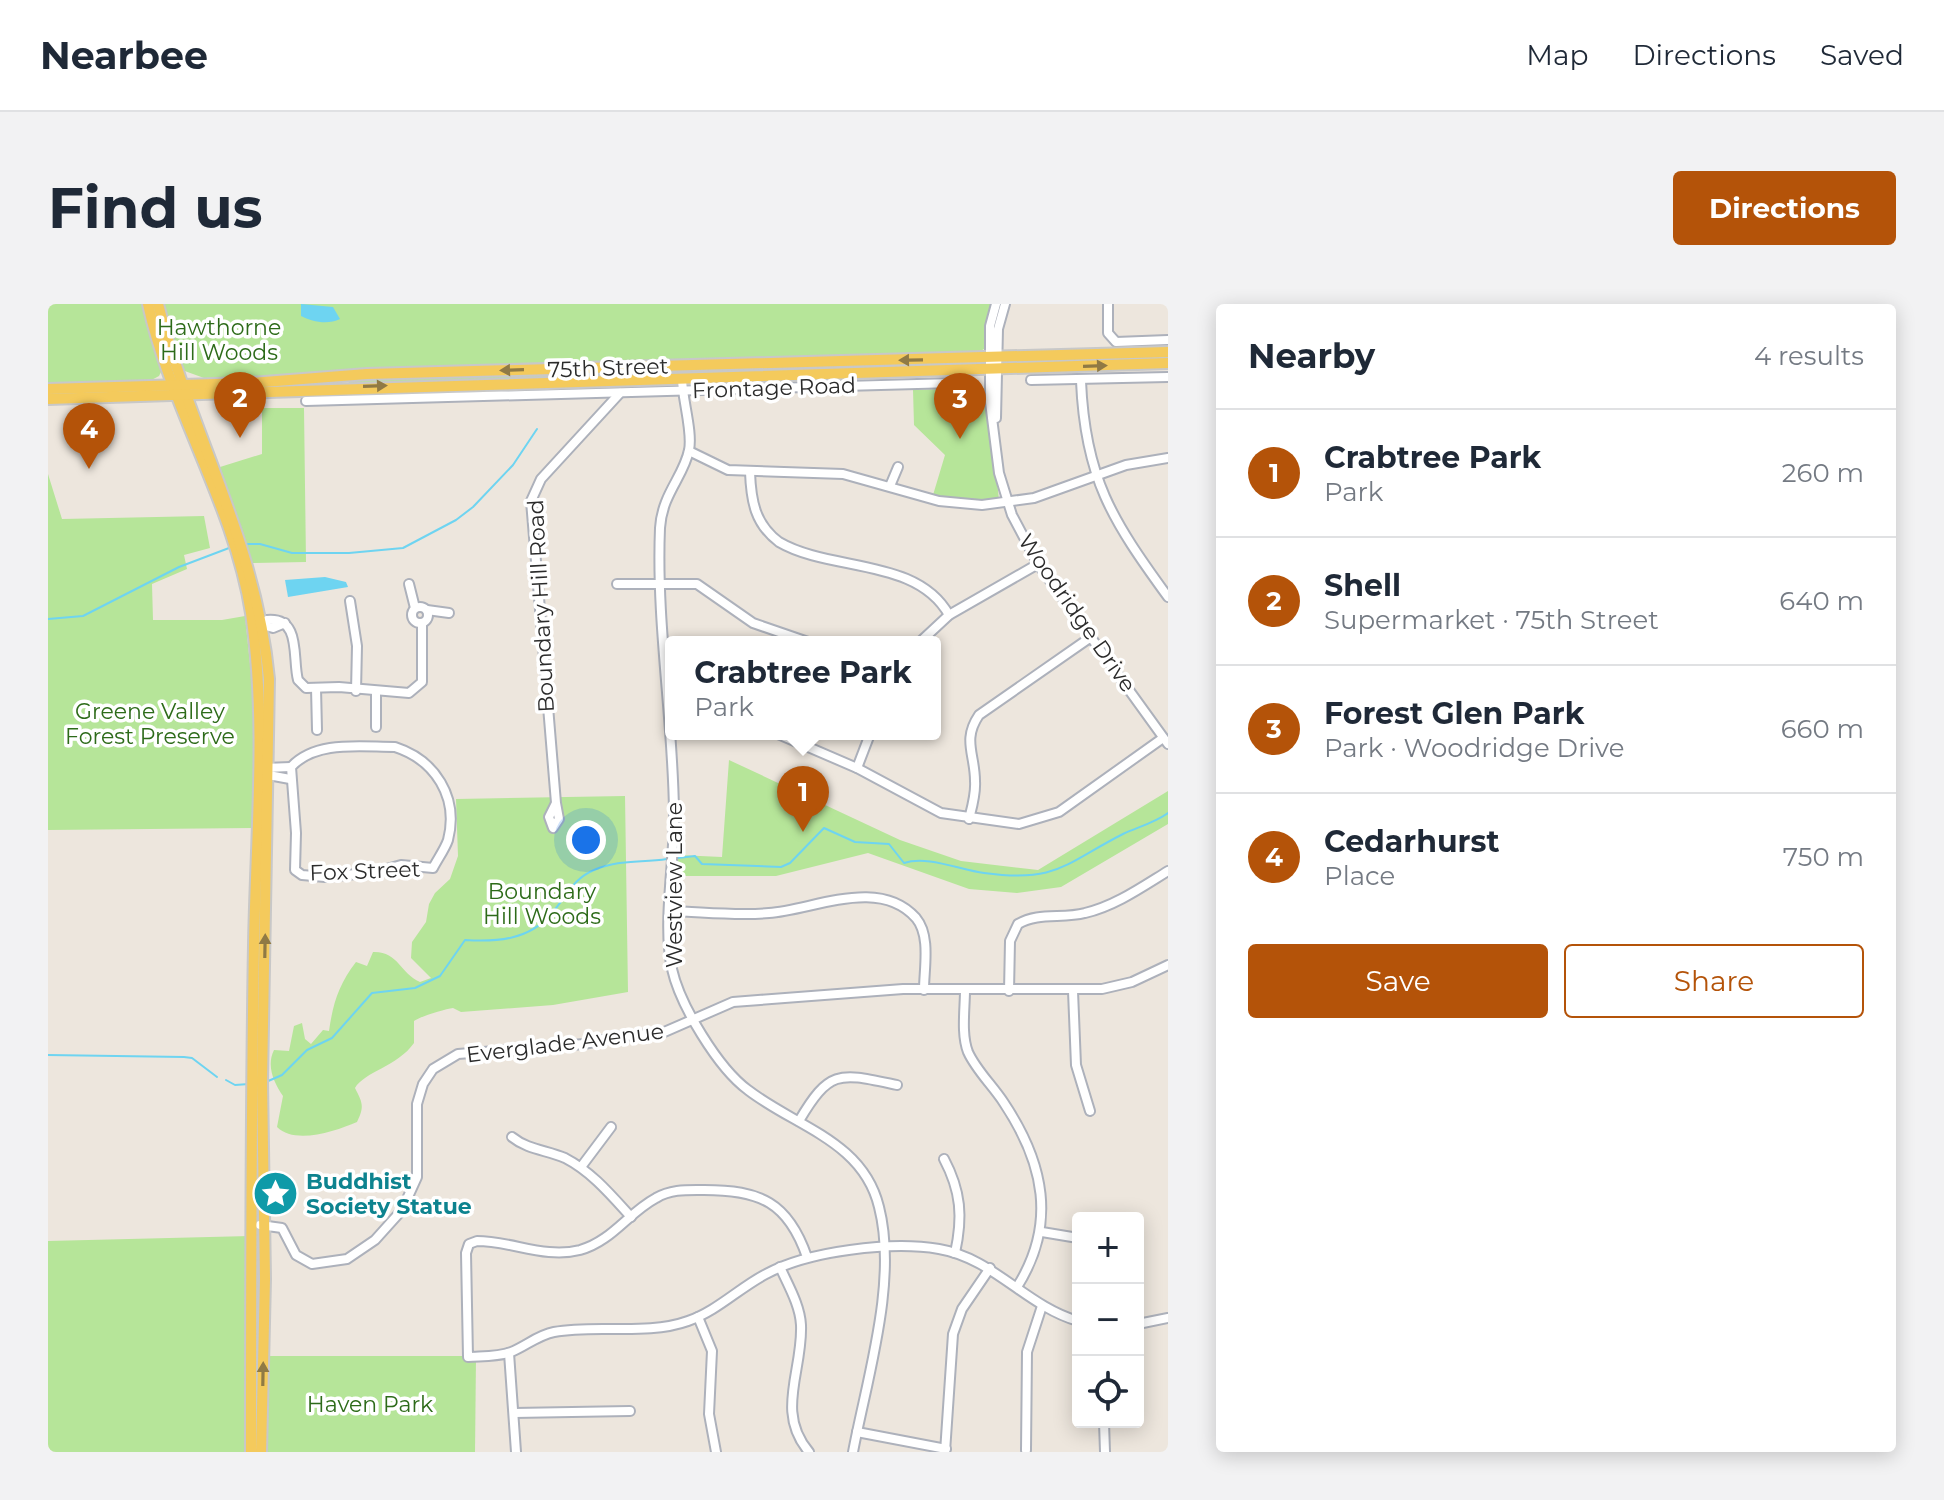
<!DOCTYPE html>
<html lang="en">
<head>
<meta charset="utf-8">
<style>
	:root { --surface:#fff; --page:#f2f2f3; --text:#1f2937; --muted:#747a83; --line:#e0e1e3; --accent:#b45309 }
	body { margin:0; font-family:Montserrat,sans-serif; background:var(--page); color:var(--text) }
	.controls { position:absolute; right:24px; bottom:24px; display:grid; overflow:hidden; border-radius:8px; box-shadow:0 4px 20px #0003 }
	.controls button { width:72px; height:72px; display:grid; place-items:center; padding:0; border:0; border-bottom:2px solid var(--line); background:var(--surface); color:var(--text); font:40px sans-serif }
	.you { position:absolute; left:538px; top:536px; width:28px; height:28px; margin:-20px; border:6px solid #fff; border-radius:50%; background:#1a73e8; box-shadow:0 0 0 12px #1a73e833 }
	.badge { display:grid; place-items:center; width:52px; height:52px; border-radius:50%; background:var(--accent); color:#fff; font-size:26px; font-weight:700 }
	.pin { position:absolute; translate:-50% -66px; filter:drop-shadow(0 2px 4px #0008) }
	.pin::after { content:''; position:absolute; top:42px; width:28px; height:24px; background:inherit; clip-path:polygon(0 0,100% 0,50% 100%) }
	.popup { position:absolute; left:617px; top:332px; width:276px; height:104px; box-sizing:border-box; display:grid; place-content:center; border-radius:8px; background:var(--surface); filter:drop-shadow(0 2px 6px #0005); font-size:26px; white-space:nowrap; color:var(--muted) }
	.popup b { font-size:30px; color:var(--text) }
	.popup::after { content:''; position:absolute; left:50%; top:100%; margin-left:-16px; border:16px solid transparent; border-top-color:var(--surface) }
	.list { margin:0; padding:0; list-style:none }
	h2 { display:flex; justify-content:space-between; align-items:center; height:104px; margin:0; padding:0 32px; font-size:34px }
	h2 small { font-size:26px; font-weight:400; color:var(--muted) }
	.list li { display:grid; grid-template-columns:52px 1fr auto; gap:24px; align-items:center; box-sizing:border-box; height:128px; padding:0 32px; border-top:2px solid var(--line) }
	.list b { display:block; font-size:30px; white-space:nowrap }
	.list p { margin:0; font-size:26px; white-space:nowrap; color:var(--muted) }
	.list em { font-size:26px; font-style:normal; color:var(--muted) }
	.actions { display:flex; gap:16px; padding:24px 32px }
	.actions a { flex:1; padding:18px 0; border:2px solid var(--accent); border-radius:8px; text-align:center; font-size:28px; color:var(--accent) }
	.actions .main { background:var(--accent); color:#fff }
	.icon { flex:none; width:44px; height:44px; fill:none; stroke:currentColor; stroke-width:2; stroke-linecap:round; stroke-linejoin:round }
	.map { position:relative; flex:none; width:1120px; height:1148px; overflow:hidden; border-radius:8px }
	header { display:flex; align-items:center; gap:48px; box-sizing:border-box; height:112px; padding:0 40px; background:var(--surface); border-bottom:2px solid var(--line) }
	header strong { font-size:38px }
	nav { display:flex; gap:44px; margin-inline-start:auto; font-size:28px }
	.intro { display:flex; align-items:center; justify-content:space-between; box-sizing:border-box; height:192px; padding:0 48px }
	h1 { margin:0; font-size:56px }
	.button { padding:20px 36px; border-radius:8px; background:var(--accent); color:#fff; font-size:28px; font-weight:700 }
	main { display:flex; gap:48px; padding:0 48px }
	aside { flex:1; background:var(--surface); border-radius:8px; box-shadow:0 4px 20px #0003 }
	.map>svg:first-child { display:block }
	.green { fill:#b6e599 }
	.water { fill:#6ed4f1 }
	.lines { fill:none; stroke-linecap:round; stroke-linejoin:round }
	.stream { stroke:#6ed4f1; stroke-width:2 }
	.minor-casing { stroke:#adb1bb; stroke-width:12 }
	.major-casing { stroke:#c8c8c8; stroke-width:14 }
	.minor { stroke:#fff; stroke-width:8 }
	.major { stroke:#f4ca5c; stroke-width:10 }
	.oneway { fill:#907a44 }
	.labels { text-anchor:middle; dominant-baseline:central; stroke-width:7; stroke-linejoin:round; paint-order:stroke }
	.park-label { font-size:22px; fill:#2d6b19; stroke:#fff }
	.street-label { font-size:22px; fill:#2b2b2b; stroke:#fff }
	.culture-label { font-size:22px; font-weight:bold; fill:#0d838f; stroke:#fff; text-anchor:start }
</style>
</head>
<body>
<header>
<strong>Nearbee</strong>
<nav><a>Map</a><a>Directions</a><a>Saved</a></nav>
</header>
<div class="intro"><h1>Find us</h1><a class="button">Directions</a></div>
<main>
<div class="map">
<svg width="1120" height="1148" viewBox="0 0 1120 1148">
	<rect width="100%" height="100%" fill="#ede6dd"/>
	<!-- green -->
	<g class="green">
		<path d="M0 0H95L114 66 111 72 98 79 0 78Z"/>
		<path d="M116 0H944L936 45 927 50 156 74 134 66Z"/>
		<path d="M890 58 839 65 301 80 300 75Z"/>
		<path d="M939 84 951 196H908L885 191 897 151 866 121 865 86Z"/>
		<path d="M214 104H256L258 258 204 259 172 163 214 150Z"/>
		<path d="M0 170 14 215 156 212 162 244 136 251 139 265 104 280 105 316H174L197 312 207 408 204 524 0 526Z"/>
		<path d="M681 456 852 536 913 557 990 566 1120 487V520L1013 583 969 589 921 585 820 549 728 572H630V551L674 553Z"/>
		<path d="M577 492 580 688 505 701 413 708 405 704C397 705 371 713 366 717V739C350 762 316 768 307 784 314 798 317 802 309 818 288 827 247 841 229 823L235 792C226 779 218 762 226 746L241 747 246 722 254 719 257 735 263 740 275 726 281 727C285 699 291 680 308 658L319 662 325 648C350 647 352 669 372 678L383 674 363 654 364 638 378 618 381 600 387 589 402 575 410 552 408 495Z"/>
		<path d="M202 932V1148H0V937Z"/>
		<path d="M220 1052H428L427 1148H217Z"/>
	</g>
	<!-- water -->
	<g class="water">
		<path d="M253 0 285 3 292 15C280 21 264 18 253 12Z"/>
		<path d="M277 273 298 278 300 283 240 293 237 276Z"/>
	</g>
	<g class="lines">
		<!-- stream -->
		<g class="stream">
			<path d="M199 240H212L244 249H301L355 244 408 216 425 203 465 161 489 125"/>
			<path d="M0 315 35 312 131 263 181 244"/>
			<path d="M630 554 647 552 654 560 733 563 742 559 776 524 807 538 841 540 856 559C879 551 912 566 936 569 1009 579 1016 560 1075 530 1090 523 1106 519 1120 509"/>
			<path d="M0 751 136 753 144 754 169 773"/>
			<path d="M178 776 187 781 201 780"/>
			<path d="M218 778 234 771 259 746 284 734 324 689 367 684 392 672 417 636C449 638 481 636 503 610 518 594 524 575 546 566 571 555 593 559 619 555"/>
		</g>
		<defs>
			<g id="minor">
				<path d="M948 0 942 22V98L951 169 964 211 990 260 1120 440"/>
				<path d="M1060 0V29L1068 38 1120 36"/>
				<path d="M634 74C634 94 645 128 641 146 636 172 614 190 612 224 608 319 625 413 626 508 627 557 614 618 624 665 632 701 670 764 700 786 748 823 815 837 831 903 850 977 819 1074 805 1148"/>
				<path d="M983 76 1120 73"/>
				<path d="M1033 77C1037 174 1064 216 1120 293"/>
				<path d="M258 97 906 79"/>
				<path d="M948 114 950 25 957 0"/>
				<path d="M641 147 680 166 795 170 891 197 934 201 986 194 1078 161 1120 154"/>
				<path d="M702 168C703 197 707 220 731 238 782 268 869 253 901 311"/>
				<path d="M842 182 850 163"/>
				<path d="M361 280 367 304"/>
				<path d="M569 280H649L705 319 760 338"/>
				<path d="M302 297 309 342 308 387"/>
				<circle cx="372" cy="311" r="8"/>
				<path d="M379 306 401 309"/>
				<path d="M214 321 219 316C254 313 244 354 250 376L258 384 291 383 361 389 374 378V320"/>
				<path d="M214 321 225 324 237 319"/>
				<path d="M872 338 901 311 990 260"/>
				<path d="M268 384 269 426"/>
				<path d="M328 388V423"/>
				<path d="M730 430 809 464 893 509 971 520 1011 508 1115 434"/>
				<path d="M347 443C387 456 411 493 400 536 397 545 389 556 385 564L353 561 328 568 277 573 254 571 247 566 248 529 243 463C268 436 312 443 347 443Z"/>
				<path d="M216 464 243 463"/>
				<path d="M809 464 822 430"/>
				<path d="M215 470 242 475"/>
				<path d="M508 499 511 515 505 524 501 513 508 499 483 197 493 175 572 89"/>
				<path d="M921 515C924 503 928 490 927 477 927 450 914 436 931 411L1043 333"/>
				<path d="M623 607C656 608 689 612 721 609 765 606 831 572 868 614 883 632 876 664 876 686"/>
				<path d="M917 686C917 705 913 730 920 748 928 766 945 782 956 799 996 859 1009 920 969 983"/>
				<path d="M961 687 962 637 970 620C990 608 1014 615 1037 609 1067 602 1094 583 1120 567"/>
				<path d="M1025 687 1028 761 1042 807"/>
				<path d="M751 817C782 764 792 769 849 781"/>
				<path d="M464 833C480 846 499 846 517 854 544 868 563 891 583 913"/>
				<path d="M896 855C913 887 915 913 907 949"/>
				<path d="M533 863 563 823"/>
				<path d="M212 921 234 924 248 951 264 960 299 955 327 936 354 906 369 873V800L375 780 385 765 410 750 536 740 575 732 614 729 685 698 855 685H1054L1084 678 1120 661"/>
				<path d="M994 928 1030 934"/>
				<path d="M759 953C740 898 712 886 656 886 639 886 623 885 608 894 580 909 564 937 532 946 497 955 464 937 429 937L421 940 418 949 420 1053C434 1052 450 1053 463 1048 478 1042 490 1031 506 1028 550 1020 598 1032 640 1017 669 1007 691 984 718 970 760 947 843 937 891 945 945 954 978 1002 1030 1017"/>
				<path d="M732 963C740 981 752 1001 753 1021 755 1067 727 1108 761 1148"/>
				<path d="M650 1013 664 1047 661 1110 668 1148"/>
				<path d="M1090 1020 1120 1014"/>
				<path d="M461 1049 468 1148"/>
				<path d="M466 1109 582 1107"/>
				<path d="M1056 1118 1057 1148"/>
				<path d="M809 1128 898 1145"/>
				<path d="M978 1146 979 1048 994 1002"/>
				<path d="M897 1148 905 1030 914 1005 942 964"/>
			</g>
			<g id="major">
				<path d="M100 0C123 106 186 201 203 309 219 418 208 531 206 641 203 810 203 979 203 1148"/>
				<path d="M110 0C143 131 208 236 221 375L214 777 217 975 213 1148"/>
				<path d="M0 85 202 79 319 70 1120 48"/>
				<path d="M0 95 1120 59"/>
			</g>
		</defs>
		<!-- minor casing -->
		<use href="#minor" class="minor-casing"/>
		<!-- major casing -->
		<use href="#major" class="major-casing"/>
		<!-- minor -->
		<use href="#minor" class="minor"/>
		<!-- major -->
		<use href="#major" class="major"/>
	</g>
	<!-- one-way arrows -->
	<defs><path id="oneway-solid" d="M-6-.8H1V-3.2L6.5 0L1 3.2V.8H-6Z" transform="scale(2)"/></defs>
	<g class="oneway">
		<use href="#oneway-solid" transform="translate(863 56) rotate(179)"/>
		<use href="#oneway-solid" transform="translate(1047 62) rotate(-2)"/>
		<use href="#oneway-solid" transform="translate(464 66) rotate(178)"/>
		<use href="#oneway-solid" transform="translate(327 82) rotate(-2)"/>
		<use href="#oneway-solid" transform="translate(217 642) rotate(-89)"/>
		<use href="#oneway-solid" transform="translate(215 1070) rotate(-89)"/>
	</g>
	<!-- icons -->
	<defs>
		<symbol id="sight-disc" viewBox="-11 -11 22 22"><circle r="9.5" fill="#0f9aa8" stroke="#fff"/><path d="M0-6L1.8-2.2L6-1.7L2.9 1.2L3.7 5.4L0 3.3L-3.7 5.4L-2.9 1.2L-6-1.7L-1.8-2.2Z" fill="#fff"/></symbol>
	</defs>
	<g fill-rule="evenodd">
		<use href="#sight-disc" x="202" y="864" width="51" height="51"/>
	</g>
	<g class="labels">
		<!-- park labels -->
		<g class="park-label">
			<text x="171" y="23">Hawthorne<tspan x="171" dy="25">Hill Woods</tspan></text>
			<text x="102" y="407">Greene Valley<tspan x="102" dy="25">Forest Preserve</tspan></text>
			<text x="494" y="587">Boundary<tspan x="494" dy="25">Hill Woods</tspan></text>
			<text x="322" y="1100">Haven Park</text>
		</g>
		<!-- street labels -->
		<g class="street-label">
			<text transform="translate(560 64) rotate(-2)">75th Street</text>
			<text transform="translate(726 84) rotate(-2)">Frontage Road</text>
			<text transform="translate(493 302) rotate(-93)">Boundary Hill Road</text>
			<text transform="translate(1029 309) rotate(55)">Woodridge Drive</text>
			<text transform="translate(317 567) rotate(-2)">Fox Street</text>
			<text transform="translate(626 581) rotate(-90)">Westview Lane</text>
			<text transform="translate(517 739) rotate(-7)">Everglade Avenue</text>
		</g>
		<!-- culture labels -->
		<g class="culture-label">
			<text x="258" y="877">Buddhist<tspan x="258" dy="25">Society Statue</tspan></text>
		</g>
	</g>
</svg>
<div class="controls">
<button>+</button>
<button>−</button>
<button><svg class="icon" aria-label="locate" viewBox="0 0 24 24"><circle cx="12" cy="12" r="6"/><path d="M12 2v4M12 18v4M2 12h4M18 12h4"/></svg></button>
</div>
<div class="you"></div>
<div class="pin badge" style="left:755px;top:528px">1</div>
<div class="popup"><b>Crabtree Park</b>Park</div>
<div class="pin badge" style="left:192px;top:134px">2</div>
<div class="pin badge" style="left:912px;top:135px">3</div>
<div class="pin badge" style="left:41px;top:165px">4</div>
</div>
<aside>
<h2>Nearby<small>4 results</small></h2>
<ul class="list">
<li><span class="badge">1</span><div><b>Crabtree Park</b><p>Park</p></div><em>260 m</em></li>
<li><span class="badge">2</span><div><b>Shell</b><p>Supermarket · 75th Street</p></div><em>640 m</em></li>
<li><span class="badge">3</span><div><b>Forest Glen Park</b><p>Park · Woodridge Drive</p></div><em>660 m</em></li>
<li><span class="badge">4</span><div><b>Cedarhurst</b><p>Place</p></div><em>750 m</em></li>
</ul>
<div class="actions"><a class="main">Save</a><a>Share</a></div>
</aside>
</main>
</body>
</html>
